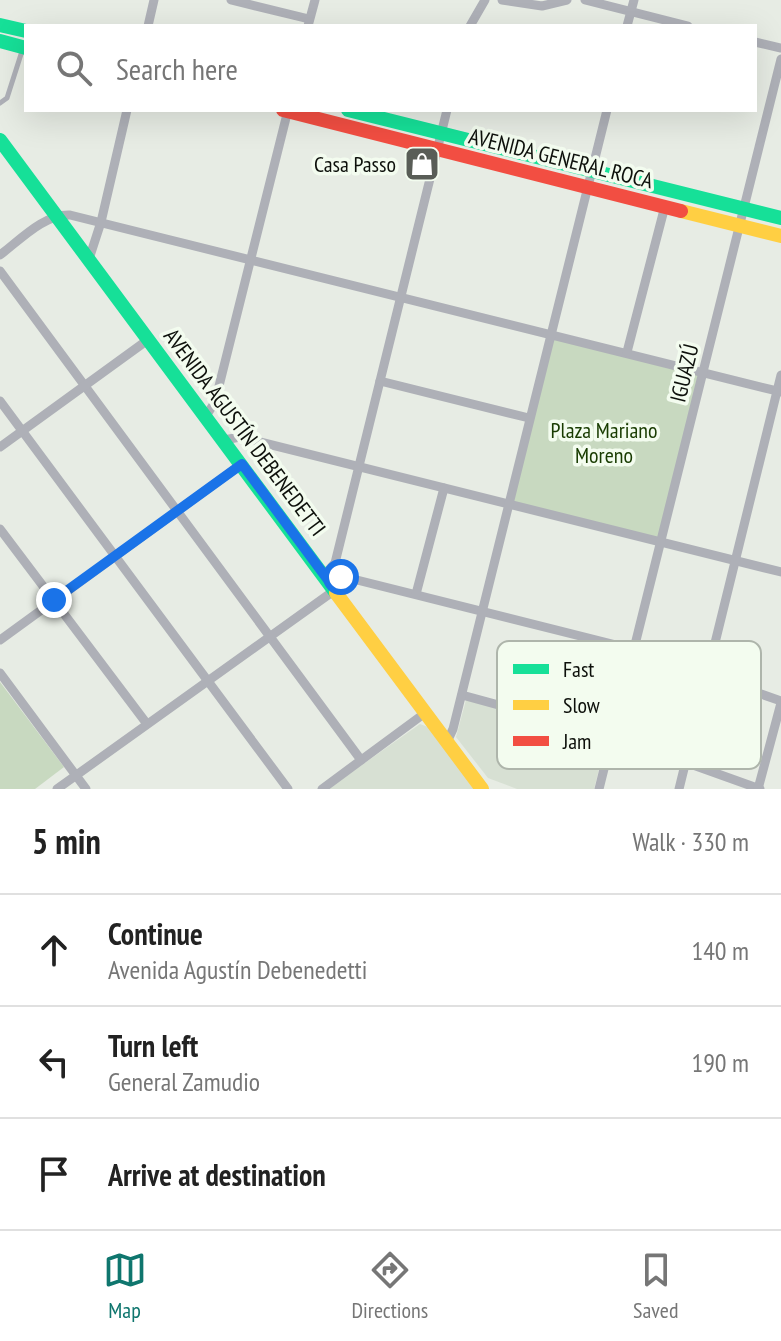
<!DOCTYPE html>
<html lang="en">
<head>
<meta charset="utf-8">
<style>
	:root { --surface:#fff; --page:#f2f2f2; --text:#222; --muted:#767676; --line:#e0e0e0; --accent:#0f766e }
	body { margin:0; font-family:"PT Sans Narrow",sans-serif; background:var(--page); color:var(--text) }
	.stop { position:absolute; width:24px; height:24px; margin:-18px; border:6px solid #1a73e8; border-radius:50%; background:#fff }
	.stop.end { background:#1a73e8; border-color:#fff; box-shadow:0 2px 8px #0008 }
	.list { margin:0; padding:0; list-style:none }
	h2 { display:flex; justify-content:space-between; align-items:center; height:104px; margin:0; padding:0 32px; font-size:34px }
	h2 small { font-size:26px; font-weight:400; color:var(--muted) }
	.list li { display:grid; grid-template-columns:52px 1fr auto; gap:24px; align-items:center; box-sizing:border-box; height:112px; padding:0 32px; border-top:2px solid var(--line) }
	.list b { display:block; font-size:30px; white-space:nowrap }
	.list p { margin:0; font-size:26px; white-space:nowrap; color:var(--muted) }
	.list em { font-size:26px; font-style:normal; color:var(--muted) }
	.icon { flex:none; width:44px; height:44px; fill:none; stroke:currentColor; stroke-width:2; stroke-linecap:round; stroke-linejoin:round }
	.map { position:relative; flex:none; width:781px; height:789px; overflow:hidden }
	.search { position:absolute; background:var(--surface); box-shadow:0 8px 32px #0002; left:24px; right:24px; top:24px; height:88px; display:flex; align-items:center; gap:20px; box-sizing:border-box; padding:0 28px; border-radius:0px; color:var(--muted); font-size:30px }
	.sheet { height:440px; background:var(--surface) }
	nav { display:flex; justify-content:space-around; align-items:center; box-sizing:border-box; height:112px; border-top:2px solid var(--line); background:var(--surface); font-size:22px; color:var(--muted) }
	nav a { display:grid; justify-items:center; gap:4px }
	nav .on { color:var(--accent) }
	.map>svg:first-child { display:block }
	.built { fill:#d7e0d3 }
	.green { fill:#c8d9c0 }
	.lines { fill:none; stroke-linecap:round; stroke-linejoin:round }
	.lane { stroke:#aeb0b7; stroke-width:5 }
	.street { stroke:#aeb0b7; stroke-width:9 }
	.fast { stroke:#16e098; stroke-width:14 }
	.slow { stroke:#ffcf43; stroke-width:14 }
	.jam { stroke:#f24e42; stroke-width:14 }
	.route { stroke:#1a73e8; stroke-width:10 }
	.labels { text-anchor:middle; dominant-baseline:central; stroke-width:7; stroke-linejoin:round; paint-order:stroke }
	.street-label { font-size:22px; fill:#0d100b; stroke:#f3fcef }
	.poi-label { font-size:22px; fill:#0d100b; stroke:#f3fcef; text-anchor:end }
	.park-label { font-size:22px; fill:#183b00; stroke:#f3fcef }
	.key { fill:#f3fcef; stroke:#aeb5ab; stroke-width:2 }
	.key-label { font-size:22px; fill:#0d100b }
</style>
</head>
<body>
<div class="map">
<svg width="781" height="789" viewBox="0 0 781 789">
	<rect width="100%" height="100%" fill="#e7ece4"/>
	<!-- built -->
	<g class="built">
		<path d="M466 700 607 738 594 789H517L488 778 456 737Z"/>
		<path d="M420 724 428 727 474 789H328Z"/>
	</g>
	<!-- green -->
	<g class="green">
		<path d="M551 333 703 371 660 542 508 503Z"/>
		<path d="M0 682 64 767 35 789H0Z"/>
	</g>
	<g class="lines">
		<!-- lane -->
		<path class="lane" d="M0 103 7 98 23 48"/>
		<!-- street -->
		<g class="street">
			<path d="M231 0 309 19"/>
			<path d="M502 0 542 6 567 0"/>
			<path d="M585 0 688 26"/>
			<path d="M148 26 154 0"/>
			<path d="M308 26 315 0"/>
			<path d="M470 26 485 0"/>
			<path d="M627 26 634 0"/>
			<path d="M755 42 781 48"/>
			<path d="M0 255C20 240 44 214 70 215L781 392"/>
			<path d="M89 259 101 222 127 110"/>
			<path d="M0 271 361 760"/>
			<path d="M627 352 665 206"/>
			<path d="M380 381 529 418"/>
			<path d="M0 401 288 789"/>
			<path d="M206 416 215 402 288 110"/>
			<path d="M224 440 240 437 781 572"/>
			<path d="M0 447 149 339"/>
			<path d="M0 529 147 724"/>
			<path d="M324 575 335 563 447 110"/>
			<path d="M331 584 341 577H345L632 649 781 701"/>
			<path d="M416 594 444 488"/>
			<path d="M0 640 242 464"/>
			<path d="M0 673 86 789"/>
			<path d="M462 695 612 736 760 789"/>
			<path d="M447 742 453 729 607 110"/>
			<path d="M57 789 335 590"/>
			<path d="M322 789 425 713"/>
			<path d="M599 789 781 59"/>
			<path d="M679 789 781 375"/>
			<path d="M758 789 781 703"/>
		</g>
		<!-- fast -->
		<g class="fast">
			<path d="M0 25 26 31"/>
			<path d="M0 41 26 48"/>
			<path d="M348 110 781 218"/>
			<path d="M0 140 336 593"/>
		</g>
		<!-- slow -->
		<g class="slow">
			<path d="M681 211 781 236"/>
			<path d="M336 593 482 789"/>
		</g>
		<!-- jam -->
		<path class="jam" d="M283 110 681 211"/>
	</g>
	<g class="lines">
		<!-- route -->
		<path class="route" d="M54 600 242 464 331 584 341 577"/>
	</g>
	<!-- icons -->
	<defs>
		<symbol id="shop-square" viewBox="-11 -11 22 22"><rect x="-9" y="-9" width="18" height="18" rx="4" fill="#595d57" stroke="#f3fcef"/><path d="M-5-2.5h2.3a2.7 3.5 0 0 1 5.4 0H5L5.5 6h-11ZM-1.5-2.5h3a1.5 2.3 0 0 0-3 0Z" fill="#fff"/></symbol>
	</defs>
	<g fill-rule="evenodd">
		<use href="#shop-square" x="402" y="144" width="40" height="40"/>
	</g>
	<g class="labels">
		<!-- street labels -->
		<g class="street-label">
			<text transform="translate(561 158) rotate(14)">AVENIDA GENERAL ROCA</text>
			<text transform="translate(684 373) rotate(-76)">IGUAZÚ</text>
			<text transform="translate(245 432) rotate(53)">AVENIDA AGUSTÍN DEBENEDETTI</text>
		</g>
		<!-- poi labels -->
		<g class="poi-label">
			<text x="396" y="164">Casa Passo</text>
		</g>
		<!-- park labels -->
		<g class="park-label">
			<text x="604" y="430">Plaza Mariano<tspan x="604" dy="25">Moreno</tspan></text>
		</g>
	</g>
	<!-- legend -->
	<rect x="497" y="641" width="264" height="128" rx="12" class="key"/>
	<rect x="513" y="664" width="36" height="10" fill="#16e098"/>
	<rect x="513" y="700" width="36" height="10" fill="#ffcf43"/>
	<rect x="513" y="736" width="36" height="10" fill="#f24e42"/>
	<g class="key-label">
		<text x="563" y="677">Fast</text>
		<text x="563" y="713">Slow</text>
		<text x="563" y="749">Jam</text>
	</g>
</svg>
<div class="stop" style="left:341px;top:577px"></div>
<div class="stop end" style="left:54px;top:600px"></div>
<div class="search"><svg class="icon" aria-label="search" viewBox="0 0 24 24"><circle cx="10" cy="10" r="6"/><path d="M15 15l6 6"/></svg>Search here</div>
</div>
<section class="sheet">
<h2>5 min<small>Walk · 330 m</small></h2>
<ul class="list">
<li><svg class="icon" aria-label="ahead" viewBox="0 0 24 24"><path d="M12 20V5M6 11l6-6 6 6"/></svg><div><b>Continue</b><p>Avenida Agustín Debenedetti</p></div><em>140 m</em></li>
<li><svg class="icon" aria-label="left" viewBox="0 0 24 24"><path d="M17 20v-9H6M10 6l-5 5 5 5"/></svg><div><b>Turn left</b><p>General Zamudio</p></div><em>190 m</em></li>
<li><svg class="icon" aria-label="arrive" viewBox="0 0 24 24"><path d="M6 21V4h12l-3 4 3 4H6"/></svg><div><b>Arrive at destination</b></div></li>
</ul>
</section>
<nav>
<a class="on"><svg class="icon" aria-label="map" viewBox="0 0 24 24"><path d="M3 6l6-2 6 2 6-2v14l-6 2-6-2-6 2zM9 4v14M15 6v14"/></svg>Map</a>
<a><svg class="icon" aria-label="directions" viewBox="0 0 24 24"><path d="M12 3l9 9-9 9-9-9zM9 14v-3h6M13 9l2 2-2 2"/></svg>Directions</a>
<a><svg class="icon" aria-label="saved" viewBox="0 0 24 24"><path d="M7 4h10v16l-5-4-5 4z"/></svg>Saved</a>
</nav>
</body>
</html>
